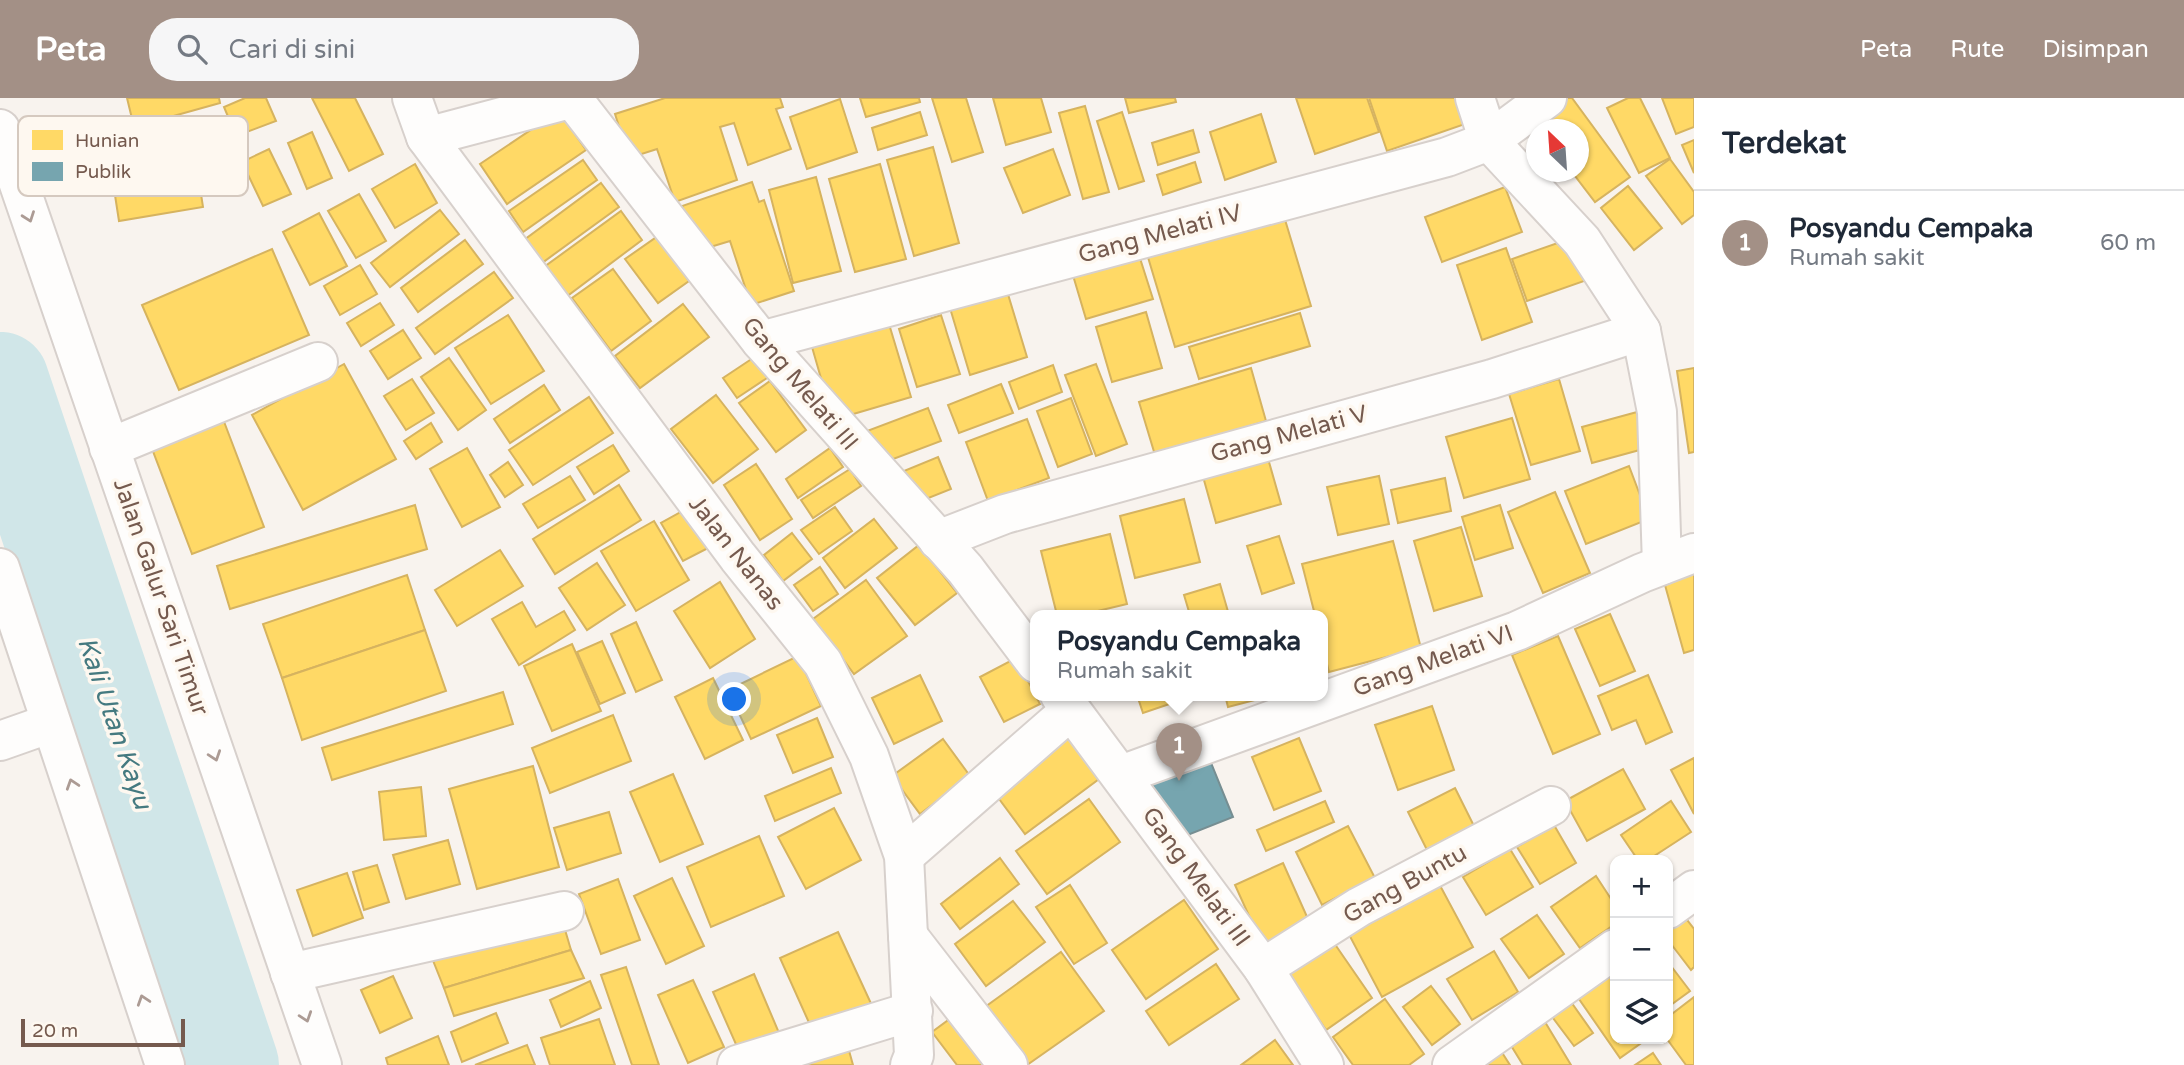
<!DOCTYPE html>
<html lang="id">
<head>
<meta charset="utf-8">
<style>
	:root { --surface:#fff; --page:#f6f6f7; --text:#1f2937; --muted:#747a83; --line:#e0e1e3; --accent:#a39086 }
	body { margin:0; font-family:"Varela Round",sans-serif; background:var(--page); color:var(--text) }
	.controls { position:absolute; right:21px; bottom:21px; display:grid; overflow:hidden; border-radius:14px; box-shadow:0 2px 5px #0004 }
	.controls button { width:63px; height:63px; display:grid; place-items:center; padding:0; border:0; border-bottom:2px solid var(--line); background:var(--surface); color:var(--text); font:35px sans-serif }
	.compass { position:absolute; left:1526px; top:21px; width:63px; height:63px; border-radius:50%; background:var(--surface); box-shadow:0 2px 5px #0004; rotate:335deg }
	.scale { position:absolute; left:21px; bottom:18px; width:164px; box-sizing:border-box; padding-left:7px; border:4px solid #755a4e; border-top:0; font-size:19px; line-height:24px; white-space:nowrap; color:#755a4e; -webkit-text-stroke:5px #fef8f0; paint-order:stroke }
	.you { position:absolute; left:735px; top:602px; width:24px; height:24px; margin:-18px; border:5px solid #fff; border-radius:50%; background:#1a73e8; box-shadow:0 0 0 10px #1a73e833 }
	.badge { display:grid; place-items:center; width:46px; height:46px; border-radius:50%; background:var(--accent); color:#fff; font-size:23px; font-weight:700 }
	.pin { position:absolute; translate:-50% -58px; filter:drop-shadow(0 2px 4px #0008) }
	.pin::after { content:''; position:absolute; top:37px; width:24px; height:21px; background:inherit; clip-path:polygon(0 0,100% 0,50% 100%) }
	.popup { position:absolute; left:1030px; top:512px; width:298px; height:91px; box-sizing:border-box; display:grid; place-content:center; border-radius:14px; background:var(--surface); filter:drop-shadow(0 2px 5px #0005); font-size:23px; white-space:nowrap; color:var(--muted) }
	.popup b { font-size:26px; color:var(--text) }
	.popup::after { content:''; position:absolute; left:50%; top:100%; margin-left:-14px; border:14px solid transparent; border-top-color:var(--surface) }
	.list { margin:0; padding:0; list-style:none }
	h2 { display:flex; justify-content:space-between; align-items:center; height:91px; margin:0; padding:0 28px; font-size:30px }
	h2 small { font-size:23px; font-weight:400; color:var(--muted) }
	.list li { display:grid; grid-template-columns:46px 1fr auto; gap:21px; align-items:center; box-sizing:border-box; height:105px; padding:0 28px; border-top:2px solid var(--line) }
	.list b { display:block; font-size:26px; white-space:nowrap }
	.list p { margin:0; font-size:23px; white-space:nowrap; color:var(--muted) }
	.list em { font-size:23px; font-style:normal; color:var(--muted) }
	.icon { flex:none; width:38px; height:38px; fill:none; stroke:currentColor; stroke-width:2; stroke-linecap:round; stroke-linejoin:round }
	.map { position:relative; flex:none; width:1694px; height:967px; overflow:hidden }
	header { display:flex; align-items:center; gap:42px; box-sizing:border-box; height:98px; padding:0 35px; background:var(--accent); color:#fff }
	header strong { font-size:33px }
	nav { display:flex; gap:38px; margin-inline-start:auto; font-size:24px }
	.search { width:490px; height:63px; background:var(--page); display:flex; align-items:center; gap:18px; box-sizing:border-box; padding:0 24px; border-radius:28px; color:var(--muted); font-size:26px }
	main { display:flex }
	aside { flex:1; background:var(--surface) }
	.map>svg:first-child { display:block }
	.homes { fill:#ffd966; stroke:#d6b35f; stroke-width:2 }
	.public { fill:#76a5af; stroke:#768e92; stroke-width:2 }
	.lines { fill:none; stroke-linecap:round; stroke-linejoin:round }
	.river { stroke:#d0e6e8; stroke-width:98 }
	.minor-casing { stroke:#d7d0cc; stroke-width:42 }
	.minor { stroke:#fefdfc; stroke-width:38 }
	.oneway { stroke:#ac9b94 }
	.labels { text-anchor:middle; dominant-baseline:central; stroke-width:7; stroke-linejoin:round; paint-order:stroke }
	.street-label { font-size:24px; fill:#755a4e; stroke:#fef8f0 }
	.water-label { font-size:26px; font-style:italic; fill:#457a80; stroke:#fef8f0 }
	.key { fill:#fef8f0; stroke:#d5c9bf; stroke-width:2 }
	.key-label { font-size:19px; fill:#755a4e }
</style>
</head>
<body>
<header>
<strong>Peta</strong>
<div class="search"><svg class="icon" aria-label="search" viewBox="0 0 24 24"><circle cx="10" cy="10" r="6"/><path d="M15 15l6 6"/></svg>Cari di sini</div>
<nav><a>Peta</a><a>Rute</a><a>Disimpan</a></nav>
</header>
<main>
<div class="map">
<svg width="1694" height="967" viewBox="0 0 1694 967">
	<rect width="100%" height="100%" fill="#f8f3ee"/>
	<!-- homes -->
	<g class="homes">
		<path d="M127 0H219L220 5 134 29Z"/>
		<path d="M245 0H266L276 23 236 38 224 9Z"/>
		<path d="M312 0H355L383 56 349 73Z"/>
		<path d="M665 0H780L783 9 776 11 791 51 748 67 734 25 720 29 737 82 675 104 657 51 629 60 615 16Z"/>
		<path d="M860 0H919L920 4 866 19Z"/>
		<path d="M932 0H966L983 54 952 64Z"/>
		<path d="M993 0H1041L1051 34 1006 47Z"/>
		<path d="M1125 0H1175L1176 4 1129 15Z"/>
		<path d="M1296 0H1367L1379 34 1315 56Z"/>
		<path d="M1369 0H1459L1468 25 1387 53Z"/>
		<path d="M1555 0H1572L1630 79 1595 104 1572 74H1578V32H1541L1531 18Z"/>
		<path d="M1628 0H1640L1670 60 1639 75 1607 10Z"/>
		<path d="M1662 0H1694V29L1676 36Z"/>
		<path d="M840 1 857 54 807 71 790 19Z"/>
		<path d="M1085 8 1109 94 1083 101 1059 15Z"/>
		<path d="M559 13 586 52 507 106 480 66Z"/>
		<path d="M920 14 927 37 878 52 872 30Z"/>
		<path d="M1122 14 1144 83 1119 91 1097 23Z"/>
		<path d="M1261 16 1276 64 1225 82 1210 34Z"/>
		<path d="M1193 32 1199 54 1158 67 1152 45Z"/>
		<path d="M312 34 332 80 307 91 288 45Z"/>
		<path d="M192 38 203 109 119 123 108 52Z"/>
		<path d="M1694 42V75L1682 47Z"/>
		<path d="M933 49 959 145 914 158 887 62Z"/>
		<path d="M269 51 291 96 263 108 242 64Z"/>
		<path d="M1053 51 1070 97 1023 115 1004 70Z"/>
		<path d="M1670 61 1694 94V117L1682 126 1646 78Z"/>
		<path d="M583 62 597 82 523 134 509 113Z"/>
		<path d="M1195 64 1201 84 1163 97 1157 77Z"/>
		<path d="M415 66 437 105 395 130 372 91Z"/>
		<path d="M880 66 906 161 855 174 829 81Z"/>
		<path d="M816 79 841 173 793 185 769 92Z"/>
		<path d="M752 84 759 104 764 102 794 193 751 207 730 143 697 153 682 108Z"/>
		<path d="M601 85 619 109 542 165 524 142Z"/>
		<path d="M1628 88 1662 130 1634 152 1601 110Z"/>
		<path d="M1505 89 1522 134 1442 164 1425 119Z"/>
		<path d="M359 96 386 143 356 160 328 113Z"/>
		<path d="M440 112 459 136 390 189 371 165Z"/>
		<path d="M621 113 642 142 566 199 544 169Z"/>
		<path d="M319 115 347 168 310 187 283 134Z"/>
		<path d="M1283 115 1311 208 1175 249 1147 156Z"/>
		<path d="M658 138 689 183 658 205 625 161Z"/>
		<path d="M1572 140 1587 182 1527 203 1512 161Z"/>
		<path d="M465 142 483 166 418 214 401 190Z"/>
		<path d="M1506 150 1532 224 1482 242 1457 167Z"/>
		<path d="M272 151 309 237 179 292 142 207Z"/>
		<path d="M1138 154 1153 201 1086 221 1072 174Z"/>
		<path d="M360 167 377 196 340 217 324 188Z"/>
		<path d="M613 171 651 223 611 253 572 200Z"/>
		<path d="M494 174 513 200 435 256 416 230Z"/>
		<path d="M1007 193 1027 259 970 277 950 210Z"/>
		<path d="M380 205 394 227 361 248 347 225Z"/>
		<path d="M683 206 709 239 640 290 615 258Z"/>
		<path d="M1146 214 1162 270 1112 284 1096 229Z"/>
		<path d="M1300 215 1310 248 1199 281 1189 249Z"/>
		<path d="M508 217 544 273 491 306 455 250Z"/>
		<path d="M941 217 960 276 917 289 899 231Z"/>
		<path d="M889 226 911 299 833 322 812 249Z"/>
		<path d="M403 232 421 260 388 281 370 253Z"/>
		<path d="M756 258 770 278 737 300 723 280Z"/>
		<path d="M449 260 486 312 458 332 421 279Z"/>
		<path d="M344 266 396 361 303 412 252 317Z"/>
		<path d="M1096 266 1127 346 1096 358 1065 277Z"/>
		<path d="M1053 267 1062 294 1019 311 1009 284Z"/>
		<path d="M1251 270 1266 323 1155 357 1139 304Z"/>
		<path d="M1694 270V354L1689 355 1677 273Z"/>
		<path d="M412 281 434 315 406 332 384 298Z"/>
		<path d="M1559 281 1580 353 1531 367 1509 296Z"/>
		<path d="M770 283 806 332 776 354 739 305Z"/>
		<path d="M1001 286 1013 315 959 335 948 307Z"/>
		<path d="M544 287 560 312 510 345 494 321Z"/>
		<path d="M716 297 758 351 713 385 671 331Z"/>
		<path d="M589 299 613 335 533 387 509 352Z"/>
		<path d="M1071 300 1092 356 1058 369 1037 313Z"/>
		<path d="M928 310 941 343 880 366 867 333Z"/>
		<path d="M1637 314 1647 350 1592 365 1582 329Z"/>
		<path d="M1512 320 1530 381 1464 400 1446 339Z"/>
		<path d="M223 321 264 429 192 456 151 348Z"/>
		<path d="M1027 321 1049 380 988 403 966 344Z"/>
		<path d="M431 325 442 344 416 361 404 343Z"/>
		<path d="M613 347 629 373 594 396 577 369Z"/>
		<path d="M467 350 500 409 462 429 430 371Z"/>
		<path d="M830 350 843 369 798 400 786 381Z"/>
		<path d="M1267 357 1281 406 1216 425 1202 375Z"/>
		<path d="M938 359 951 391 911 407 899 375Z"/>
		<path d="M508 364 523 387 505 399 490 377Z"/>
		<path d="M756 366 792 421 760 442 724 387Z"/>
		<path d="M1629 368 1649 421 1586 446 1565 393Z"/>
		<path d="M850 371 861 388 813 420 801 402Z"/>
		<path d="M570 378 585 402 538 430 523 406Z"/>
		<path d="M1379 378 1389 426 1338 437 1327 389Z"/>
		<path d="M1445 380 1451 413 1398 425 1391 392Z"/>
		<path d="M619 387 641 422 555 476 533 441Z"/>
		<path d="M1555 394 1590 475 1543 495 1508 414Z"/>
		<path d="M1184 401 1200 464 1135 480 1120 418Z"/>
		<path d="M415 407 427 451 230 511 217 468Z"/>
		<path d="M1500 407 1513 450 1475 462 1462 419Z"/>
		<path d="M835 409 852 433 819 456 801 432Z"/>
		<path d="M688 410 710 449 683 463 661 425Z"/>
		<path d="M874 421 897 450 845 490 823 460Z"/>
		<path d="M654 423 689 482 636 513 601 453Z"/>
		<path d="M1461 429 1482 498 1434 513 1414 443Z"/>
		<path d="M792 435 812 461 783 483 764 457Z"/>
		<path d="M1110 436 1127 506 1081 517H1057L1041 453Z"/>
		<path d="M1279 438 1294 485 1262 496 1247 448Z"/>
		<path d="M1393 443 1421 550 1329 574 1322 546V517H1315L1302 466Z"/>
		<path d="M919 447 957 495 915 527 877 480Z"/>
		<path d="M500 452 523 488 457 528 435 492Z"/>
		<path d="M597 465 625 507 587 532 559 490Z"/>
		<path d="M820 469 838 496 813 513 794 487Z"/>
		<path d="M1694 472V552L1684 555 1663 480Z"/>
		<path d="M407 477 425 532 282 580 263 526Z"/>
		<path d="M866 482 907 538 854 576 813 521Z"/>
		<path d="M720 484 755 541 710 570 674 513Z"/>
		<path d="M1220 486 1229 517H1190L1184 497Z"/>
		<path d="M522 504 536 529 564 513 575 532 519 567 492 521Z"/>
		<path d="M1610 516 1635 573 1600 588 1575 531Z"/>
		<path d="M636 524 662 582 636 594 611 536Z"/>
		<path d="M425 532 446 593 302 642 282 580Z"/>
		<path d="M1558 538 1600 636 1553 656 1512 557Z"/>
		<path d="M602 543 625 595 600 606 577 554Z"/>
		<path d="M572 546 601 613 552 633 524 568Z"/>
		<path d="M798 558 821 608 751 641 728 592Z"/>
		<path d="M1016 560 1040 606 1004 624 980 579Z"/>
		<path d="M920 577 942 623 894 646 872 600Z"/>
		<path d="M1648 577 1672 634 1646 646 1636 622 1612 632 1598 598Z"/>
		<path d="M713 580 743 642 705 661 675 599Z"/>
		<path d="M503 594 513 626 332 682 322 650Z"/>
		<path d="M1137 597H1196L1143 615Z"/>
		<path d="M1225 597H1274L1228 609Z"/>
		<path d="M1432 608 1454 672 1398 692 1375 627Z"/>
		<path d="M613 617 631 663 550 695 532 650Z"/>
		<path d="M817 620 833 659 793 675 777 637Z"/>
		<path d="M1064 634 1099 681 1025 736 991 690Z"/>
		<path d="M1299 640 1321 693 1274 712 1252 659Z"/>
		<path d="M943 641 970 678 920 716 892 678Z"/>
		<path d="M1694 660V716L1671 672Z"/>
		<path d="M533 668 559 769 477 791 449 691Z"/>
		<path d="M831 670 841 695 775 723 765 698Z"/>
		<path d="M1623 671 1645 711 1587 743 1565 703Z"/>
		<path d="M673 676 703 746 660 764 630 694Z"/>
		<path d="M421 689 426 738 384 742 379 694Z"/>
		<path d="M1455 690 1481 742 1434 766 1408 714Z"/>
		<path d="M1089 701 1120 744 1047 796 1016 753Z"/>
		<path d="M1325 703 1334 724 1266 753 1257 732Z"/>
		<path d="M1671 703 1691 734 1648 762H1638L1621 737Z"/>
		<path d="M834 710 861 762 806 791 778 739Z"/>
		<path d="M609 714 621 755 567 772 554 730Z"/>
		<path d="M1554 727 1576 765 1540 786 1517 749Z"/>
		<path d="M1348 728 1375 780 1322 807 1296 754Z"/>
		<path d="M759 738 784 798 711 829 687 769Z"/>
		<path d="M448 742 460 786 406 801 393 757Z"/>
		<path d="M1510 751 1533 789 1486 817 1463 779Z"/>
		<path d="M1000 760 1019 786 960 831 941 806Z"/>
		<path d="M1283 765 1312 830 1264 851 1235 787Z"/>
		<path d="M377 767 389 804 364 812 353 774Z"/>
		<path d="M347 775 363 820 313 838 297 792Z"/>
		<path d="M1596 778 1615 807V826L1580 850 1551 809Z"/>
		<path d="M672 780 704 848 666 866 634 798Z"/>
		<path d="M1436 780 1473 849 1382 899 1345 829Z"/>
		<path d="M618 781 640 842 601 856 579 796Z"/>
		<path d="M1070 787 1107 845 1074 866 1036 809Z"/>
		<path d="M1184 802 1218 851 1146 901 1112 852Z"/>
		<path d="M1013 803 1045 844 986 888 955 846Z"/>
		<path d="M1681 814 1694 831V869L1691 872 1668 842V825Z"/>
		<path d="M1537 817 1564 856 1529 880 1501 841Z"/>
		<path d="M563 825 571 852 444 890 432 860Z"/>
		<path d="M838 834 874 912 815 938 780 860Z"/>
		<path d="M1332 842 1372 900 1326 932 1286 873Z"/>
		<path d="M571 852 584 880 454 918 444 890Z"/>
		<path d="M1494 853 1518 894 1472 922 1447 881Z"/>
		<path d="M1061 854 1104 913 1027 967 985 909Z"/>
		<path d="M1668 864 1690 893 1668 909Z"/>
		<path d="M1216 866 1239 901 1169 947 1146 913Z"/>
		<path d="M1606 867 1615 881V941H1647L1620 960 1572 891Z"/>
		<path d="M626 869 659 967H632L601 877Z"/>
		<path d="M754 876 782 942 742 960 713 894Z"/>
		<path d="M393 878 412 920 380 935 361 892Z"/>
		<path d="M693 882 724 949 688 965 658 897Z"/>
		<path d="M590 883 601 910 561 929 550 902Z"/>
		<path d="M1431 888 1460 926 1432 947 1403 909Z"/>
		<path d="M1564 894 1593 935 1574 948 1544 908Z"/>
		<path d="M1694 899V967H1686L1667 941 1668 919Z"/>
		<path d="M1385 901 1424 956 1409 967H1353L1333 939Z"/>
		<path d="M496 915 508 945 462 964 451 934Z"/>
		<path d="M955 917 990 962 983 967H957L932 934Z"/>
		<path d="M1542 919 1571 967H1523L1507 941Z"/>
		<path d="M599 921 615 967H550L541 940Z"/>
		<path d="M438 938 449 967H388L386 960Z"/>
		<path d="M1275 942 1293 967H1241Z"/>
		<path d="M527 947 535 967H475Z"/>
		<path d="M848 949 853 967H778Z"/>
		<path d="M1501 953 1510 967H1481Z"/>
		<path d="M1653 955 1661 967H1635Z"/>
	</g>
	<!-- public -->
	<path class="public" d="M1207 655 1233 719 1175 742 1149 678Z"/>
	<g class="lines">
		<!-- river -->
		<path class="river" d="M0 283 230 967"/>
		<defs>
			<g id="minor">
				<path d="M412 0 426 39 738 459 823 565 869 658 904 758 914 957 910 967"/>
				<path d="M572 0 761 243 965 471 1036 565"/>
				<path d="M1475 0 1489 43 1582 143 1641 233 1657 314 1662 467"/>
				<path d="M0 31 322 967"/>
				<path d="M426 39 574 0"/>
				<path d="M761 243 1447 59 1489 43 1547 0"/>
				<path d="M109 350 318 264"/>
				<path d="M938 442 1005 416 1492 281 1641 233"/>
				<path d="M0 470 165 967"/>
				<path d="M1060 597 1263 870 1324 967"/>
				<path d="M0 643 51 625"/>
				<path d="M1121 677 1517 533 1642 475 1694 455"/>
				<path d="M904 758 1071 612"/>
				<path d="M1668 811 1694 792"/>
				<path d="M908 838 1008 967"/>
				<path d="M1263 870 1359 809 1551 708"/>
				<path d="M290 875 564 813"/>
				<path d="M737 967 913 913"/>
				<path d="M1452 967 1615 851"/>
			</g>
		</defs>
		<!-- minor casing -->
		<use href="#minor" class="minor-casing"/>
		<!-- minor -->
		<use href="#minor" class="minor"/>
	</g>
	<!-- one-way arrows -->
	<defs><path id="oneway-chevron" d="M-2-3.5L2.5 0L-2 3.5" fill="none" stroke-width="1.6" stroke-linecap="round" stroke-linejoin="round" transform="scale(1.75)"/></defs>
	<g class="oneway">
		<use href="#oneway-chevron" transform="translate(29 119) rotate(70)"/>
		<use href="#oneway-chevron" transform="translate(215 658) rotate(71)"/>
		<use href="#oneway-chevron" transform="translate(72 686) rotate(-108)"/>
		<use href="#oneway-chevron" transform="translate(143 902) rotate(-108)"/>
		<use href="#oneway-chevron" transform="translate(306 919) rotate(71)"/>
	</g>
	<g class="labels">
		<!-- street labels -->
		<g class="street-label">
			<text transform="translate(1160 136) rotate(-15)">Gang Melati IV</text>
			<text transform="translate(800 286) rotate(50)">Gang Melati III</text>
			<text transform="translate(1289 336) rotate(-15)">Gang Melati V</text>
			<text transform="translate(736 455) rotate(52)">Jalan Nanas</text>
			<text transform="translate(161 499) rotate(71)">Jalan Galur Sari Timur</text>
			<text transform="translate(1433 563) rotate(-20)">Gang Melati VI</text>
			<text transform="translate(1196 779) rotate(54)">Gang Melati III</text>
			<text transform="translate(1405 786) rotate(-29)">Gang Buntu</text>
		</g>
		<!-- water labels -->
		<g class="water-label">
			<text transform="translate(115 625) rotate(71)">Kali Utan Kayu</text>
		</g>
	</g>
	<!-- legend -->
	<rect x="18" y="18" width="230" height="80" rx="10" class="key"/>
	<rect x="32" y="32" width="31" height="20" fill="#ffd966"/>
	<rect x="32" y="64" width="31" height="19" fill="#76a5af"/>
	<g class="key-label">
		<text x="75" y="49">Hunian</text>
		<text x="75" y="80">Publik</text>
	</g>
</svg>
<div class="controls">
<button>+</button>
<button>−</button>
<button><svg class="icon" aria-label="layers" viewBox="0 0 24 24"><path d="M12 4l9 5-9 5-9-5zM3 14l9 5 9-5"/></svg></button>
</div>
<svg class="compass" viewBox="-18 -18 36 36"><path d="M0-13l5 13h-10z" fill="#e53935"/><path d="M0 13l5-13h-10z" fill="#747a83"/></svg>
<div class="scale">20 m</div>
<div class="you"></div>
<div class="pin badge" style="left:1179px;top:683px">1</div>
<div class="popup"><b>Posyandu Cempaka</b>Rumah sakit</div>
</div>
<aside>
<h2>Terdekat<small></small></h2>
<ul class="list">
<li><span class="badge">1</span><div><b>Posyandu Cempaka</b><p>Rumah sakit</p></div><em>60 m</em></li>
</ul>
</aside>
</main>
</body>
</html>
